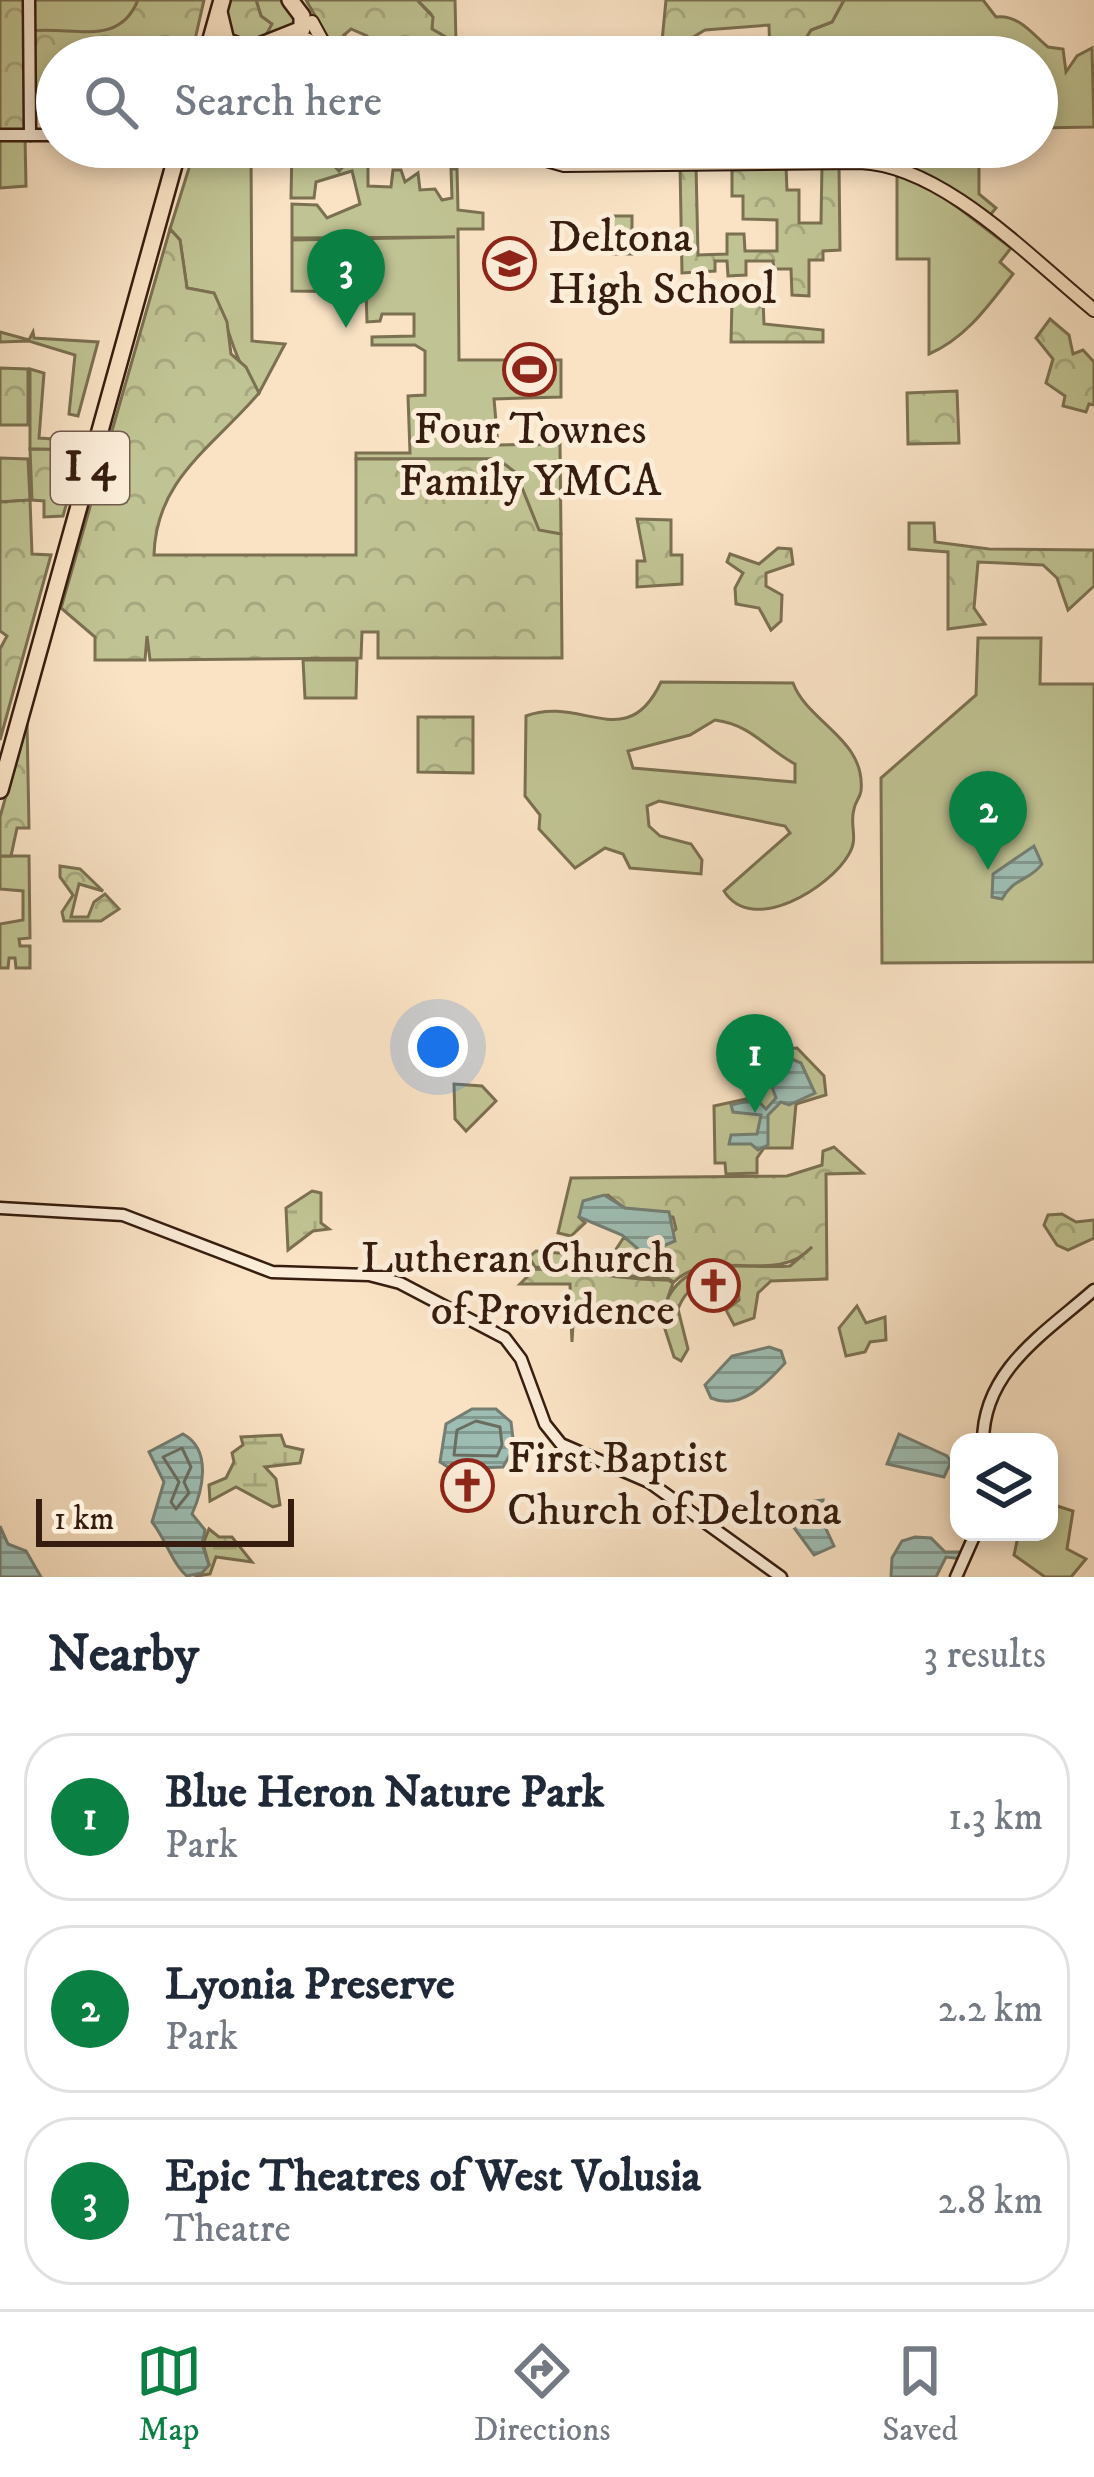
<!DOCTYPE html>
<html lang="en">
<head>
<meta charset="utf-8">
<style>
	:root { --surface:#fff; --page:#f6f6f7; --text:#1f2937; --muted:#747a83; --line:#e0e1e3; --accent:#0b8043 }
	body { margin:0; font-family:"IM FELL DW Pica",serif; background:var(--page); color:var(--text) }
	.controls { position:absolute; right:36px; bottom:36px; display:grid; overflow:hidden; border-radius:24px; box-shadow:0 6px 18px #0003 }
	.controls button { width:108px; height:108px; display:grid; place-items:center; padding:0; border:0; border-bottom:3px solid var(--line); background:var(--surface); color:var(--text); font:60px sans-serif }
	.scale { position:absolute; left:36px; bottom:30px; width:258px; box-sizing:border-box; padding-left:12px; border:6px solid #361d0f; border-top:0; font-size:33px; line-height:42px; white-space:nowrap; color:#361d0f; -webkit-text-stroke:9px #fcedd9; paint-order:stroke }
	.you { position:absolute; left:438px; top:1047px; width:42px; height:42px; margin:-30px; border:9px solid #fff; border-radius:50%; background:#1a73e8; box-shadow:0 0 0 18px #1a73e833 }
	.badge { display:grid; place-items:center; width:78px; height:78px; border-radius:50%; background:var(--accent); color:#fff; font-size:39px; font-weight:700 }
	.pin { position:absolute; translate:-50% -99px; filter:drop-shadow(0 3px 6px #0008) }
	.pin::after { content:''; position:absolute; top:63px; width:42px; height:36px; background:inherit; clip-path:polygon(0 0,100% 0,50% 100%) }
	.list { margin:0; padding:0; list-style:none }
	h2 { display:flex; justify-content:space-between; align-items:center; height:156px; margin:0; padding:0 48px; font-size:51px }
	h2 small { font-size:39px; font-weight:400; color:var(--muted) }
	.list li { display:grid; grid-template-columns:78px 1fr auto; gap:36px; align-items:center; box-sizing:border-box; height:168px; margin:0 24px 24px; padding:0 24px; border:3px solid var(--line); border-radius:48px }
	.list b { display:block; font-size:45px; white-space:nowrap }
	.list p { margin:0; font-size:39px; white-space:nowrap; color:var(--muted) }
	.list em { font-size:39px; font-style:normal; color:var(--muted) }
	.icon { flex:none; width:66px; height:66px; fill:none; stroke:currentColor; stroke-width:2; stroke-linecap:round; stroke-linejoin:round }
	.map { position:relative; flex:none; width:1094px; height:1577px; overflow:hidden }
	.search { position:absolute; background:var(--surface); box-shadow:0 6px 18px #0003; left:36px; right:36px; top:36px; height:132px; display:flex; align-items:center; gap:30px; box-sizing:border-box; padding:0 42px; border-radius:66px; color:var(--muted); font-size:45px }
	.sheet { height:732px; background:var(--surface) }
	nav { display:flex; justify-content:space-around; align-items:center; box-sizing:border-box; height:168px; border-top:3px solid var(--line); background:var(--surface); font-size:33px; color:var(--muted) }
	nav a { display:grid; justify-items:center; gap:6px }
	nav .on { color:var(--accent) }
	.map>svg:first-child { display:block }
	.green { fill:#c0c393; stroke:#7b7051; stroke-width:3; fill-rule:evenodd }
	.forest { fill:url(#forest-crowns); stroke:#7b7051; stroke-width:3 }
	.wetland { fill:url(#wetland-marsh); stroke:#7b7051; stroke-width:3 }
	.water { fill:url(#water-rules); stroke:#747e72; stroke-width:3 }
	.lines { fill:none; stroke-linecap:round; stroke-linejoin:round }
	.shore { stroke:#6a6e62; stroke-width:3 }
	.secondary-casing { stroke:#361d0f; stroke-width:15 }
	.primary-casing { stroke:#361d0f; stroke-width:16 }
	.highway-casing { stroke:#361d0f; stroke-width:20 }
	.secondary { stroke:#fcedd9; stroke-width:10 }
	.primary { stroke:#fae3c5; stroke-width:12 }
	.highway { stroke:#fae3c5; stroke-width:15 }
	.labels { text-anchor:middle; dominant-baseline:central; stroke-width:10; stroke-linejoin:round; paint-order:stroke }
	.shield { fill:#fcedd9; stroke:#715b4c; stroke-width:3 }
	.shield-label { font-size:42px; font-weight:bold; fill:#361d0f }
	.poi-label { font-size:45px; fill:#361d0f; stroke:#fcedd9; text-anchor:start }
</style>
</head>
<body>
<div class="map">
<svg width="1094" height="1577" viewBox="0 0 1094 1577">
	<defs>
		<pattern id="forest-crowns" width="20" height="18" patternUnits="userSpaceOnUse" patternTransform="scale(3)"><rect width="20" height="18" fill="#c0c393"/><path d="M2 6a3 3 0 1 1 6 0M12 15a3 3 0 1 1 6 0" fill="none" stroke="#a6a77e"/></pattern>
		<pattern id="wetland-marsh" width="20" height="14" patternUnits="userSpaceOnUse" patternTransform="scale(3)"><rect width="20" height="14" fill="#c0c393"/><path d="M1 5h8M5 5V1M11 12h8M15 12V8" fill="none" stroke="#a6a77e"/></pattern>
		<pattern id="water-rules" width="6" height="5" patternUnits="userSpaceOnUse" patternTransform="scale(3)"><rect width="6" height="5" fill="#9ebeb4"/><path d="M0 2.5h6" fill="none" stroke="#829a91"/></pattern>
	</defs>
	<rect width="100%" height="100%" fill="#fae3c5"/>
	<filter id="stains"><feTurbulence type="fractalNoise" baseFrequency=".00167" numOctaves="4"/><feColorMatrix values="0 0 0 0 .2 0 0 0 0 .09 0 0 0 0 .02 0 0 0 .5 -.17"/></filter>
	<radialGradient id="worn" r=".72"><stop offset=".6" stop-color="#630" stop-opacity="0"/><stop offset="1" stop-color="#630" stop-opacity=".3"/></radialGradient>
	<!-- green -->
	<g class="green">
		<path d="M30 0H138C120 46 73 30 30 31Z"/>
		<path d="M256 0H287L302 32 255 57H207L217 22 257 43 271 24 261 16Z"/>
		<path d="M417 0H455L456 43 432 29 431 14Z"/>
		<path d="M844 0H983L996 17C1019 14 1033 35 1048 47L1063 49 1066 72 1077 56 1092 48 1094 127 1037 128V57H794L811 30 832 22Z"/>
		<path d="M0 136H25L26 186 0 188Z"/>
		<path d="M224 147V161L241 160 243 147H251L252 341 285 344 259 393C232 359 231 331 214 293L187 288 180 240 170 229 194 152Z"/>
		<path d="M292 147H303L305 156 324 155 339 171 361 147H368V186L391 187 393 170H401L405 182 418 173 420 190 435 189 442 200 452 198 451 169H457L458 210 483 213V229H458L459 360H561V397L494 399 498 445 560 444 561 534 539 531 516 473 498 459H356V453H410L408 396 425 395V351L415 345H372V337L414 336V314H382L380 321 367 322 366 292 292 291V240L455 237 292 238V204L317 205 327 218 360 204 352 171 316 182 314 198H291Z"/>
		<path d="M858 147H979V194L996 208 987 219C948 189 910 156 858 156Z"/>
		<path d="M897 169 917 176 1011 248 1000 262 1013 274C989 305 966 338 929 354V259H897Z"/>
		<rect x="602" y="216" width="30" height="38"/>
		<path d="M0 332 29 340 33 332 34 338 98 342 78 416 69 414 75 355 29 341 0 342Z"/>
		<path d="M30 369 44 373 39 438 85 441 82 450 30 449Z"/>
		<path d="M0 458 28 459 30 500 0 502Z"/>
		<path d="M978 638H1041L1040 684H1094V962L882 963 881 778 976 695Z"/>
		<path d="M303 660H357L356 698H305Z"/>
		<path d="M661 682 793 683C808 723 866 739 861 791 860 798 855 802 854 809 849 825 859 838 849 854 830 888 752 936 724 891L790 833 785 826 659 801 647 806 649 826 660 836 691 844 702 860 701 874 630 868 623 854 605 848 575 868 539 829 540 815 525 796 526 716C581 695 627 755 661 682ZM715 720C752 725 765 748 795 764V782L633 768 628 751 690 735Z"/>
		<path d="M0 856H29L30 938 19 939 20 946H30V968H16L15 958H9L8 968H0V924L23 920V891L0 889Z"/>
		<path d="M797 1048 824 1076 826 1095 796 1104 792 1148H764L757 1158V1173L726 1174 725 1163H715L714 1106 760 1096 782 1049Z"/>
		<path d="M454 1084 482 1086 496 1101 466 1131 455 1119Z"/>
		<path d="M857 1306 866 1323 885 1317 886 1340 870 1342 865 1352 846 1356 839 1328Z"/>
		<path d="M1054 1505 1073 1511 1067 1549 1086 1559 1071 1577H1045L1014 1555 1019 1532H1049Z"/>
	</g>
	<!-- forest -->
	<g class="forest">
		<path d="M0 0H25L30 31C74 26 119 48 138 0H204L191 57H57V109H26L25 133 0 134Z"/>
		<path d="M227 0H256L261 16 272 24 266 35 240 45 223 24Z"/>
		<path d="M306 0H417L433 17 432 29 456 43V57H380L367 36 351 29 344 35 363 57H339Z"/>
		<path d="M666 0H844L832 22 811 30 794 57H770L769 25 705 30 685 42 662 41Z"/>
		<path d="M680 165H696L698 255 727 254V234H744L745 251H777V220L743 219V196H732V166H786L787 190H799V223H821L822 165H839L840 250 823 251V260H809V296L792 295 791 269H774L773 261H746V275L728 276 727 261H715V271L682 273Z"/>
		<path d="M170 229 180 240 187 288 214 293 227 322 231 354 246 367 259 393C212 448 156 479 154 555H356V459H498L516 473 539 530 561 534 562 658H378V632H362L361 658 150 660 147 636 145 660H95V637L61 608Z"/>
		<path d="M732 300H763L764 324 823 330V342H731Z"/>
		<path d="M1050 319 1069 335 1073 354 1083 350 1094 362V405L1089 404 1086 412 1063 406 1065 396 1046 383 1053 359 1036 338Z"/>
		<path d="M0 368 28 369V425H0Z"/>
		<path d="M957 391 959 443 908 444 907 393Z"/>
		<path d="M30 449 82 450 63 516 44 517V501L32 500Z"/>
		<path d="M30 500 32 554 51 555 0 740V649L7 636 0 631V502Z"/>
		<path d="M637 519 671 520V555H682V584L637 587V561H645Z"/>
		<path d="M909 523H934L935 542 989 549 1094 550V586L1068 610 1057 578 1043 565 978 562 974 608 985 624 948 629V552L909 549Z"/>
		<path d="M778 548 791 549 793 564 766 573V586L782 595 781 621 771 630 759 608 736 604 735 588 743 573 727 562 730 554 759 564Z"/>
		<path d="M418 717H473V773L418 772Z"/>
		<path d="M27 721 29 828H17L11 856H0V817Z"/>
		<path d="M60 866 80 869 103 891 79 884 71 917H88L94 902 105 894 119 909 101 921H64L62 912 73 895 60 877Z"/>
		<path d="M834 1147 863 1173 826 1174 827 1279 771 1281 758 1293 754 1318 734 1325 726 1310 739 1300 738 1285C712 1272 688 1283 678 1309L688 1349 681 1361 674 1357 663 1323 573 1325 572 1342 571 1320 663 1309 590 1315 586 1308 588 1316 571 1318 570 1284H520L535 1269C583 1269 621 1281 668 1280L673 1283 667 1300C689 1252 746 1270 790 1266L812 1247C776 1287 712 1245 674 1282L667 1278C620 1279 582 1267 535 1267L529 1257 536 1251 580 1255 605 1266 624 1237 648 1254 676 1229 673 1217 624 1208 608 1195 593 1198 579 1217 585 1223 571 1236 558 1233 571 1178 787 1176 822 1165 823 1151Z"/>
		<path d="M1062 1214 1076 1222 1094 1220V1238L1068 1250 1057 1245 1044 1225 1048 1215Z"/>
	</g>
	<!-- wetland -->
	<g class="wetland">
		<path d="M312 1191 321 1193V1223L329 1229 313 1231 288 1250 286 1208Z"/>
		<path d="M281 1435 285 1446 303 1450 300 1463 265 1467 276 1479 280 1505 273 1507 236 1487 210 1501 209 1485 226 1478 234 1462 232 1453 243 1445 241 1437Z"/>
		<path d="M209 1529 219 1537H232L252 1562 216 1557 210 1574 197 1576 209 1565 203 1544Z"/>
	</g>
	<!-- water -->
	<g class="water">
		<path d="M1034 846 1042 864C1031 880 1013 878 1002 899L992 897 993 874Z"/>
		<path d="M787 1057 801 1063 815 1093 789 1105 781 1102 768 1115V1145L758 1150 751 1144H729L731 1135 757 1134 761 1115 733 1112 731 1105 756 1099 766 1109 776 1098 771 1084Z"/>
		<path d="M604 1195 625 1208 669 1212 675 1241 644 1254 622 1235 579 1217 583 1201Z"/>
		<path d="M769 1347 781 1351 785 1363C767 1383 741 1411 711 1398L705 1385 732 1356Z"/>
		<path d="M472 1409H496L511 1422 514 1447 503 1467 451 1469 440 1462 446 1424Z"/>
		<path d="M183 1434C213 1450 202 1492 192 1514L205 1530 202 1544 209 1565 202 1573 187 1576C173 1565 165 1538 152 1522L164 1482 149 1452Z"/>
		<path d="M899 1434 947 1456 951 1462 944 1477 887 1464Z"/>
		<path d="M823 1500 820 1516 834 1546 814 1555 792 1525 812 1515 814 1501Z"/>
		<path d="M0 1526 8 1544 26 1551 41 1577H0Z"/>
		<path d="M915 1537 931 1538 945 1552H962L963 1559 946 1557 936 1577H891L892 1558 902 1541Z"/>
	</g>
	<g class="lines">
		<!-- shore -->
		<g class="shore">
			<path d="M476 1421 500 1427 502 1445 497 1456 454 1455 457 1430Z"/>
			<path d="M182 1448 191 1467 184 1482 189 1493 176 1509 171 1502 179 1482 163 1457Z"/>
		</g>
		<defs>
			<g id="secondary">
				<path d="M29 0 30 135"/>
				<path d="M0 135H57"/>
				<path d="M0 1208 123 1215 272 1272 369 1275 400 1283 505 1338 521 1359 545 1424 561 1444 649 1482 781 1577"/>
				<path d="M983 1442C983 1370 1045 1333 1094 1290"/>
				<path d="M956 1577 976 1532"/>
			</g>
			<g id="primary">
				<path d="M312 22 331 57"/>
				<path d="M500 147 564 165 860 162C943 165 1031 259 1094 310"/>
			</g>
			<g id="highway">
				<path d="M219 12 226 41 249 50 302 29V16L290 0"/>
				<path d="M289 41H307L324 53"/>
				<path d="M206 57 222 0"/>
				<path d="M0 790 179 147"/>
			</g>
		</defs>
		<!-- secondary casing -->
		<use href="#secondary" class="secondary-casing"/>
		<!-- primary casing -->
		<use href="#primary" class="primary-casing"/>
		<!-- highway casing -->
		<use href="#highway" class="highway-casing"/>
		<!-- secondary -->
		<use href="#secondary" class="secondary"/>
		<!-- primary -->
		<use href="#primary" class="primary"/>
		<!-- highway -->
		<use href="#highway" class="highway"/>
	</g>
	<!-- icons -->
	<defs>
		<symbol id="school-ring" viewBox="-11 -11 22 22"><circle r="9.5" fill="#fcedd9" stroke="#8f2418" stroke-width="1.5"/><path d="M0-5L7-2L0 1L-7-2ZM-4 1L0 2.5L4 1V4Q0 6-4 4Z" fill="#8f2418"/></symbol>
		<symbol id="stadium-ring" viewBox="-11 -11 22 22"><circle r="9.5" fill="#fcedd9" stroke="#8f2418" stroke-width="1.5"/><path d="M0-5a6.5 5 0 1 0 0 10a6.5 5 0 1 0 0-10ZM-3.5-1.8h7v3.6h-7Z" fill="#8f2418"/></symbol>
		<symbol id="church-ring" viewBox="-11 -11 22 22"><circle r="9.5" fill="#fcedd9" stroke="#8f2418" stroke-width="1.5"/><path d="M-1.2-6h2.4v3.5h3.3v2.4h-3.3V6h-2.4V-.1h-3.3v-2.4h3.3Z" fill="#8f2418"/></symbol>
	</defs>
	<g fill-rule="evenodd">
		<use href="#school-ring" x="480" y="234" width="59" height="59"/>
		<use href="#stadium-ring" x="500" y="340" width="59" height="59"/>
		<use href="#church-ring" x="684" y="1256" width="59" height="59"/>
		<use href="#church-ring" x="438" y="1456" width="59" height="59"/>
	</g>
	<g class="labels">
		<!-- shield labels -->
		<rect class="shield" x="51" y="432" width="78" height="72" rx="9"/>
		<g class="shield-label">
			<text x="90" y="468">I 4</text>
		</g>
		<!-- poi labels -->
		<g class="poi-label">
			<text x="548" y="238">Deltona<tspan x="548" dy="52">High School</tspan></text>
			<text x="530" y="430" text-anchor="middle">Four Townes<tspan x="530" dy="52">Family YMCA</tspan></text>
			<text x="675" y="1259" text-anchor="end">Lutheran Church<tspan x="675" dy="52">of Providence</tspan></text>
			<text x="507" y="1459">First Baptist<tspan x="507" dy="52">Church of Deltona</tspan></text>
		</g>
	</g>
	<rect width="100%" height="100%" filter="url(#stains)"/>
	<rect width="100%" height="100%" fill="url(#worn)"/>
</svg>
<div class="controls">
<button><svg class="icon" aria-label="layers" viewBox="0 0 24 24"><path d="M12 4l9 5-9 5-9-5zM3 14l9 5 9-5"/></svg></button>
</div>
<div class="scale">1 km</div>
<div class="you"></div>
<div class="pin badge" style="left:755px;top:1113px">1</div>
<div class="pin badge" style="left:988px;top:870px">2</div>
<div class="pin badge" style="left:346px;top:328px">3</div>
<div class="search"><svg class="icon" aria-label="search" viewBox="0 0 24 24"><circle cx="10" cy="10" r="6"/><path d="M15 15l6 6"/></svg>Search here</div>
</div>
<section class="sheet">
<h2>Nearby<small>3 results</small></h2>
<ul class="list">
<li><span class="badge">1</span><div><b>Blue Heron Nature Park</b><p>Park</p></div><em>1.3 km</em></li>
<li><span class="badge">2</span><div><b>Lyonia Preserve</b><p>Park</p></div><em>2.2 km</em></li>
<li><span class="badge">3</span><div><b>Epic Theatres of West Volusia</b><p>Theatre</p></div><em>2.8 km</em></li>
</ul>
</section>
<nav>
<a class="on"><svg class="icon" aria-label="map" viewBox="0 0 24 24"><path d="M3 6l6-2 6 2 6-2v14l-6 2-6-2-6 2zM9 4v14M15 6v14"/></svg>Map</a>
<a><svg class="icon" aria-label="directions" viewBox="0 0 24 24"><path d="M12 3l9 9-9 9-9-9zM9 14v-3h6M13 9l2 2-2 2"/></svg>Directions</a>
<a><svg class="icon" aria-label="saved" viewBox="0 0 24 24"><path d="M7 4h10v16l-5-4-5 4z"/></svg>Saved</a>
</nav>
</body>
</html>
